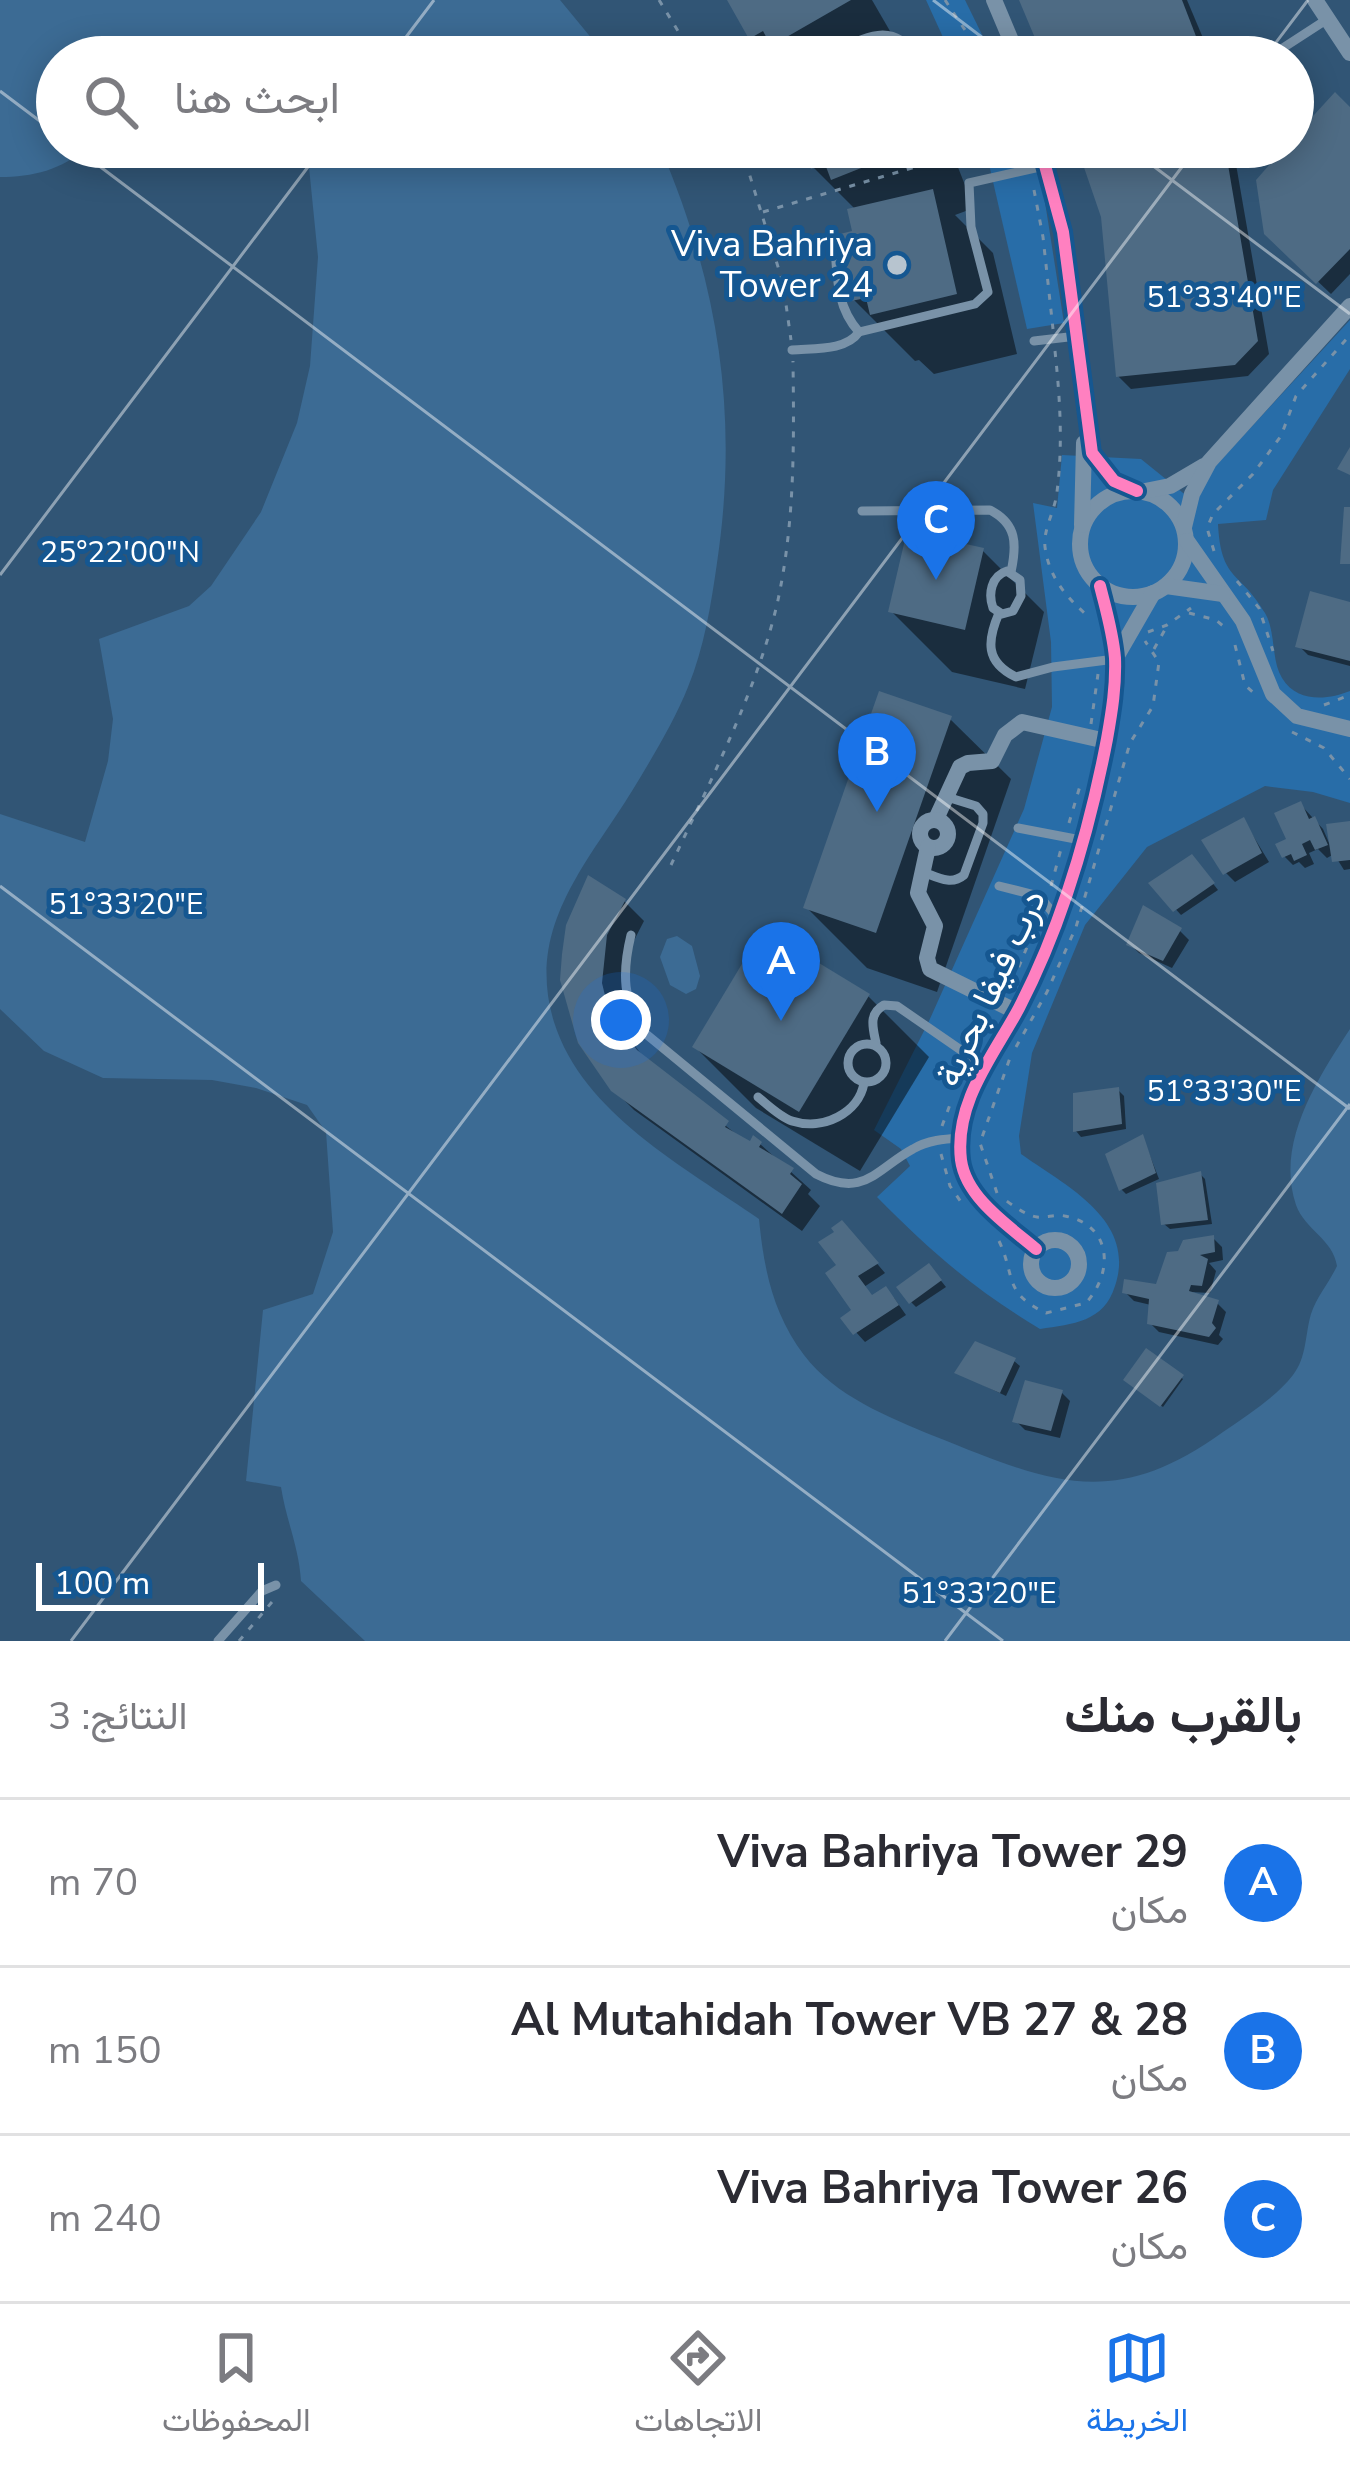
<!DOCTYPE html>
<html lang="ar">
<head>
<meta charset="utf-8">
<style>
	:root { --surface:#fff; --page:#f2f2f3; --text:#2b2b33; --muted:#7c7c81; --line:#e1e1e2; --accent:#1a73e8 }
	body { margin:0; font-family:"Nunito Sans",Vazirmatn,sans-serif; background:var(--page); color:var(--text); direction:rtl }
	.scale { position:absolute; left:36px; bottom:30px; width:228px; box-sizing:border-box; padding-left:12px; border:6px solid #fff; border-top:0; font-size:33px; line-height:42px; white-space:nowrap; color:#fff; -webkit-text-stroke:9px #155791; paint-order:stroke }
	.you { position:absolute; left:621px; top:1020px; width:42px; height:42px; margin:-30px; border:9px solid #fff; border-radius:50%; background:#1a73e8; box-shadow:0 0 0 18px #1a73e833 }
	.badge { display:grid; place-items:center; width:78px; height:78px; border-radius:50%; background:var(--accent); color:#fff; font-size:39px; font-weight:700 }
	.pin { position:absolute; translate:-50% -99px; filter:drop-shadow(0 3px 6px #0008) }
	.pin::after { content:''; position:absolute; top:63px; width:42px; height:36px; background:inherit; clip-path:polygon(0 0,100% 0,50% 100%) }
	.list { margin:0; padding:0; list-style:none }
	h2 { display:flex; justify-content:space-between; align-items:center; height:156px; margin:0; padding:0 48px; font-size:51px }
	h2 small { font-size:39px; font-weight:400; color:var(--muted) }
	.list li { display:grid; grid-template-columns:78px 1fr auto; gap:36px; align-items:center; box-sizing:border-box; height:168px; padding:0 48px; border-top:3px solid var(--line) }
	.list b { display:block; font-size:45px; white-space:nowrap }
	.list p { margin:0; font-size:39px; white-space:nowrap; color:var(--muted) }
	.list em { font-size:39px; font-style:normal; color:var(--muted) }
	.icon { flex:none; width:66px; height:66px; fill:none; stroke:currentColor; stroke-width:2; stroke-linecap:round; stroke-linejoin:round }
	.map { position:relative; flex:none; width:1350px; height:1641px; overflow:hidden; direction:ltr }
	.search { position:absolute; background:var(--surface); box-shadow:0 6px 30px #0003; left:36px; right:36px; top:36px; height:132px; display:flex; align-items:center; gap:30px; box-sizing:border-box; padding:0 42px; border-radius:66px; color:var(--muted); font-size:45px }
	.sheet { height:660px; background:var(--surface) }
	nav { display:flex; justify-content:space-around; align-items:center; box-sizing:border-box; height:168px; border-top:3px solid var(--line); background:var(--surface); font-size:33px; color:var(--muted) }
	nav a { display:grid; justify-items:center; gap:6px }
	nav .on { color:var(--accent) }
	.map>svg:first-child { display:block }
	.green { fill:#286da8 }
	.water { fill:#3c6b94 }
	.shadow { fill:#0007 }
	.building { fill:#4e6b84 }
	.lines { fill:none; stroke-linecap:round; stroke-linejoin:round }
	.path { stroke:#7992a8; stroke-width:3; stroke-dasharray:6 9; stroke-linecap:butt }
	.service { stroke:#7992a8; stroke-width:9 }
	.minor { stroke:#7992a8; stroke-width:16 }
	.cycleway-casing { stroke:#155791; stroke-width:20 }
	.cycleway { stroke:#ff80c0; stroke-width:12 }
	.ticks { fill:none; stroke:#fff; stroke-width:3; stroke-opacity:0.45 }
	.poi-dot { fill:#b7c4cf; stroke:#155791; stroke-width:4.5 }
	.labels { text-anchor:middle; dominant-baseline:central; stroke-width:10; stroke-linejoin:round; paint-order:stroke }
	.poi-label { font-size:36px; fill:#fff; stroke:#155791; text-anchor:end }
	.street-label { font-size:36px; fill:#fff; stroke:#155791 }
	.ticks-label { font-size:30px; text-anchor:middle; fill:#fff; stroke:#155791; stroke-width:10; stroke-linejoin:round; paint-order:stroke }
</style>
</head>
<body>
<div class="map">
<svg width="1350" height="1641" viewBox="0 0 1350 1641">
	<rect width="100%" height="100%" fill="#315575"/>
	<!-- green -->
	<g class="green">
		<path d="M926 0H965L993 57H952Z"/>
		<path d="M985 147H1030L1042 183 1064 323 1027 329Z"/>
		<path d="M1350 320V369L1273 490 1266 520 1218 524C1221 582 1240 570 1265 613 1276 632 1271 660 1282 678 1297 703 1328 700 1350 691V803L1313 792 1265 786 1147 847 1085 925 1032 1053 1019 1136 1021 1154C1066 1186 1137 1220 1115 1286 1104 1322 1073 1324 1040 1329 975 1290 930 1251 877 1197L910 1166 901 1149 874 1130 929 1021 1024 809 1052 707 1051 642 1033 503 1057 508 1062 455 1141 459 1193 501 1207 475Z"/>
	</g>
	<!-- water -->
	<g class="water">
		<path d="M0 0H560L607 57H253L226 47 204 45 159 57H57V147H86C63 170 32 177 0 177Z"/>
		<path d="M307 147H660C719 284 739 416 717 563 711 605 704 648 688 687 674 722 652 758 632 791 587 864 525 928 554 1022 583 1114 685 1167 759 1219 764 1270 773 1314 804 1355 835 1396 888 1417 934 1436 1049 1482 1112 1512 1223 1432 1247 1415 1275 1398 1293 1375 1307 1357 1305 1334 1311 1314 1317 1296 1329 1283 1337 1266 1333 1239 1305 1230 1296 1205 1275 1143 1318 1078 1350 1029V1641H365L301 1581C299 1547 286 1520 281 1487L246 1481 263 1310 313 1294 333 1232 326 1132 307 1105 256 1088 212 1080 103 1078 44 1051 0 1009V814L85 842 108 761 113 719 99 639 189 606 211 586 261 512 297 423 310 366 318 257Z"/>
		<path d="M677 936 692 946 700 976 696 989 686 994 670 985 660 957 667 939Z"/>
	</g>
	<!-- shadow -->
	<g class="shadow">
		<path d="M730 0H872L905 57H772L752 37Z"/>
		<path d="M1023 0H1187L1211 57H1046Z"/>
		<path d="M1350 111V274L1331 294 1267 233 1289 147Z"/>
		<path d="M805 147H950L974 208 955 215 993 253 1017 354 934 374 919 360 915 361 854 300 856 210 813 167Z"/>
		<path d="M1080 147H1233L1269 354 1248 376 1131 389 1118 376 1104 217Z"/>
		<path d="M983 551 1044 612 1025 689 952 672 891 611Z"/>
		<path d="M1350 605V666L1308 655 1299 646Z"/>
		<path d="M950 719 1011 779 937 992 867 968 806 907Z"/>
		<path d="M1300 804 1323 829 1330 845 1350 824V869L1344 870 1334 854 1327 858 1318 849 1309 853 1314 864 1305 868 1299 862 1293 865 1284 856Z"/>
		<path d="M1244 821 1269 862 1235 882 1226 873Z"/>
		<path d="M1197 863 1218 890 1181 915 1152 883Z"/>
		<path d="M624 901 644 921 626 956 621 1004 627 1035 647 1062 747 1143 760 1144 811 1190 808 1194 820 1206 802 1231 634 1110 613 1089 563 980Z"/>
		<path d="M1180 931 1189 940 1172 968 1139 953 1130 944Z"/>
		<path d="M868 996 929 1057 860 1171 756 1108 695 1047Z"/>
		<path d="M1118 1090 1124 1096 1126 1129 1081 1137 1076 1131Z"/>
		<path d="M1143 1138 1159 1179 1126 1194 1121 1189Z"/>
		<path d="M1200 1174 1205 1179 1212 1224 1170 1229 1164 1224Z"/>
		<path d="M851 1233 885 1273 864 1287 873 1298H894L906 1315 865 1342 844 1319 856 1311 841 1266Z"/>
		<path d="M1213 1238 1222 1247 1223 1260 1209 1263 1216 1271 1210 1293 1191 1292 1217 1303 1226 1312 1219 1335 1223 1339 1218 1345 1159 1332 1150 1323 1151 1305 1134 1301 1125 1292 1159 1287Z"/>
		<path d="M934 1272 946 1287 916 1307 911 1302Z"/>
		<path d="M1147 1352 1183 1379 1163 1407 1127 1379Z"/>
		<path d="M1014 1361 1020 1366 1006 1396 958 1373Z"/>
		<path d="M1061 1392 1070 1401 1060 1438 1025 1430 1016 1421Z"/>
	</g>
	<!-- building -->
	<g class="building">
		<path d="M727 0H851L771 46 763 31 749 39Z"/>
		<path d="M1019 0H1182L1204 57H1043Z"/>
		<path d="M876 46 880 57H849Z"/>
		<path d="M1335 92 1350 107V249L1316 284 1264 234 1256 180 1285 147H1293V138Z"/>
		<path d="M802 147H914L831 180 825 164 811 169Z"/>
		<path d="M1077 147H1225L1258 341 1235 365 1116 377 1101 217Z"/>
		<path d="M933 189 957 294 870 315 866 298 851 301 836 235 852 231 847 209Z"/>
		<path d="M1350 447V475L1337 469Z"/>
		<path d="M1344 507H1350V564H1340Z"/>
		<path d="M907 531 984 548 965 630 888 612Z"/>
		<path d="M1310 591 1350 602V661L1295 647Z"/>
		<path d="M879 691 952 716 876 933 803 908Z"/>
		<path d="M1301 801 1309 819 1315 816 1328 845 1315 850 1310 840 1302 844 1307 855 1294 861 1291 854 1282 858 1275 844 1286 839 1274 813Z"/>
		<path d="M1244 817 1262 853 1223 875 1201 840Z"/>
		<path d="M1350 821V860L1332 862 1326 824Z"/>
		<path d="M1192 854 1215 883 1173 912 1148 883Z"/>
		<path d="M588 875 626 899 607 935 602 983 609 1012 637 1050 729 1121 725 1127 750 1141 753 1135 762 1142 759 1147 794 1168 790 1174 802 1184 782 1214 611 1091 578 1043 560 980 562 954 566 925Z"/>
		<path d="M1143 905 1182 928 1163 961 1126 945Z"/>
		<path d="M763 929 870 994 799 1112 692 1047Z"/>
		<path d="M1119 1087 1122 1124 1073 1132V1093Z"/>
		<path d="M1143 1134 1156 1173 1119 1191 1105 1154Z"/>
		<path d="M1201 1171 1208 1220 1161 1225 1156 1183Z"/>
		<path d="M842 1220 879 1263 858 1276 872 1295 886 1286 899 1305 853 1335 840 1318 851 1310 825 1273 836 1265 818 1242 834 1232 831 1228Z"/>
		<path d="M1214 1235 1215 1252 1200 1255 1208 1259 1202 1286 1191 1285 1189 1291 1219 1300 1212 1323 1216 1328 1209 1337 1147 1324 1149 1299 1122 1293 1124 1279 1156 1284 1167 1252 1178 1251 1183 1240Z"/>
		<path d="M929 1263 942 1280 909 1304 896 1287Z"/>
		<path d="M975 1341 1016 1358 1000 1393 954 1373Z"/>
		<path d="M1146 1348 1184 1375 1160 1407 1123 1380Z"/>
		<path d="M1025 1380 1063 1390 1051 1431 1012 1422Z"/>
	</g>
	<g class="lines">
		<!-- path -->
		<g class="path">
			<path d="M659 0 694 57"/>
			<path d="M945 0 983 57"/>
			<path d="M741 147 783 283 791 340"/>
			<path d="M970 151 983 147"/>
			<path d="M1034 190 1043 237 1053 329"/>
			<path d="M763 212 932 162"/>
			<path d="M1055 351C1060 398 1063 445 1057 492 1055 511 1043 529 1045 547 1049 578 1067 598 1089 617"/>
			<path d="M1214 551 1207 528 1213 514 1253 474 1281 436 1296 396 1350 335"/>
			<path d="M1237 581 1259 608 1273 651"/>
			<path d="M1189 613 1216 620 1229 631"/>
			<path d="M1148 632 1167 625 1191 608"/>
			<path d="M1235 645 1245 685 1256 695"/>
			<path d="M1154 649 1167 626"/>
			<path d="M1324 705 1350 695"/>
			<path d="M1091 724 1098 674"/>
			<path d="M1292 732 1324 748 1350 779"/>
			<path d="M1069 823 1080 786"/>
			<path d="M671 865C709 784 759 686 778 600 795 520 794 442 793 361"/>
			<path d="M1051 886 1061 849"/>
			<path d="M1013 981 1039 918"/>
			<path d="M1016 1047 1047 992 1076 927 1130 743 1153 706 1159 662 1145 641"/>
			<path d="M942 1126 951 1102"/>
			<path d="M941 1154 950 1186 963 1205"/>
			<path d="M997 1193 980 1143 1011 1055"/>
			<path d="M999 1241C1016 1277 1003 1293 1046 1313L1086 1303C1114 1272 1112 1225 1065 1216 1056 1214 1046 1218 1037 1217 1027 1216 1012 1205 1004 1199"/>
			<path d="M239 1641 272 1602"/>
		</g>
		<!-- service -->
		<g class="service">
			<path d="M826 57C857 41 893 17 915 57"/>
			<path d="M1269 57 1326 20"/>
			<path d="M934 147 945 153 959 147"/>
			<path d="M835 246C837 278 837 308 859 332L975 304 988 292 971 227 969 183 1044 166"/>
			<path d="M1034 341 1077 336"/>
			<path d="M792 350C814 348 846 351 859 332"/>
			<path d="M862 511 990 510C1017 524 1017 544 1011 572"/>
			<path d="M1007 571 1020 580 1021 596 1013 611 1002 614 993 608C988 594 991 576 1007 571Z"/>
			<path d="M999 613C987 641 985 662 1016 677L1053 667 1115 659"/>
			<path d="M1018 828 1086 841"/>
			<path d="M923 872C937 877 951 886 964 875L983 823V814L976 806 947 797"/>
			<path d="M999 886 1039 896 1059 920"/>
			<path d="M631 935C622 972 622 1003 646 1034L816 1174C864 1199 876 1169 913 1149 928 1140 945 1139 961 1138"/>
			<path d="M876 1043C873 1028 868 1014 884 1005L897 1006 984 1066"/>
			<circle cx="867" cy="1063" r="19"/>
			<path d="M758 1097C768 1105 780 1117 792 1121 823 1131 859 1113 864 1083"/>
			<path d="M218 1641 262 1591 276 1585"/>
		</g>
		<!-- minor -->
		<g class="minor">
			<path d="M994 0 1018 57"/>
			<path d="M1315 0 1350 53"/>
			<path d="M1040 147 1063 232 1092 453 1114 481 1137 491"/>
			<circle cx="1133" cy="544" r="53"/>
			<path d="M1145 491 1170 486 1204 466"/>
			<path d="M1082 525 1084 443"/>
			<path d="M1184 527 1192 494 1209 462 1350 306"/>
			<path d="M1187 541 1243 621 1273 694 1297 716 1350 729"/>
			<path d="M1166 586 1223 594"/>
			<path d="M1115 659 1153 593"/>
			<path d="M936 819 960 767 968 763 992 761 1005 735 1022 722 1106 741"/>
			<circle cx="934" cy="834" r="14"/>
			<path d="M928 847 918 893 935 926 927 958 930 969 1017 1012"/>
			<circle cx="1055" cy="1264" r="24"/>
			<path d="M1036 1249C1009 1226 966 1198 961 1160 954 1102 994 1055 1019 1008 1063 923 1089 833 1107 739 1112 711 1116 686 1115 658 1113 633 1106 610 1100 586"/>
		</g>
		<defs>
			<g id="cycleway">
				<path d="M1040 147 1063 232 1092 453 1114 481 1137 491"/>
				<path d="M1036 1249C1009 1226 966 1198 961 1160 954 1102 994 1055 1019 1008 1063 923 1089 833 1107 739 1112 711 1116 686 1115 658 1113 633 1106 610 1100 586"/>
			</g>
		</defs>
		<!-- cycleway casing -->
		<use href="#cycleway" class="cycleway-casing"/>
		<!-- cycleway -->
		<use href="#cycleway" class="cycleway"/>
	</g>
	<!-- ticks -->
	<path class="ticks" d="M933 0 1008 57M391 57 434 0M1265 57 1308 0M0 91 57 134M74 147 1350 1109M1128 147 1350 314M0 575 323 147M0 886 1003 1641M71 1641 1197 147M945 1641 1350 1104"/>
	<!-- markers -->
	<circle class="poi-dot" cx="897" cy="265" r="12"/>
	<g class="labels">
		<!-- poi labels -->
		<g class="poi-label">
			<text x="873" y="244">Viva Bahriya<tspan x="873" dy="41">Tower 24</tspan></text>
		</g>
		<!-- street labels -->
		<g class="street-label">
			<text transform="translate(991 988) rotate(-65)">درب فيفا بحرية</text>
		</g>
	</g>
	<g class="ticks-label">
		<text x="1224" y="307">51°33'40"E</text>
		<text x="120" y="562">25°22'00"N</text>
		<text x="126" y="914">51°33'20"E</text>
		<text x="1224" y="1101">51°33'30"E</text>
		<text x="979" y="1603">51°33'20"E</text>
	</g>
</svg>
<div class="scale">100 m</div>
<div class="you"></div>
<div class="pin badge" style="left:781px;top:1021px">A</div>
<div class="pin badge" style="left:877px;top:812px">B</div>
<div class="pin badge" style="left:936px;top:580px">C</div>
<div class="search"><svg class="icon" aria-label="search" viewBox="0 0 24 24"><circle cx="10" cy="10" r="6"/><path d="M15 15l6 6"/></svg>ابحث هنا</div>
</div>
<section class="sheet">
<h2>بالقرب منك<small>النتائج: 3</small></h2>
<ul class="list">
<li><span class="badge">A</span><div><b>Viva Bahriya Tower 29</b><p>مكان</p></div><em>70 m</em></li>
<li><span class="badge">B</span><div><b>Al Mutahidah Tower VB 27 &amp; 28</b><p>مكان</p></div><em>150 m</em></li>
<li><span class="badge">C</span><div><b>Viva Bahriya Tower 26</b><p>مكان</p></div><em>240 m</em></li>
</ul>
</section>
<nav>
<a class="on"><svg class="icon" aria-label="map" viewBox="0 0 24 24"><path d="M3 6l6-2 6 2 6-2v14l-6 2-6-2-6 2zM9 4v14M15 6v14"/></svg>الخريطة</a>
<a><svg class="icon" aria-label="directions" viewBox="0 0 24 24"><path d="M12 3l9 9-9 9-9-9zM9 14v-3h6M13 9l2 2-2 2"/></svg>الاتجاهات</a>
<a><svg class="icon" aria-label="saved" viewBox="0 0 24 24"><path d="M7 4h10v16l-5-4-5 4z"/></svg>المحفوظات</a>
</nav>
</body>
</html>
